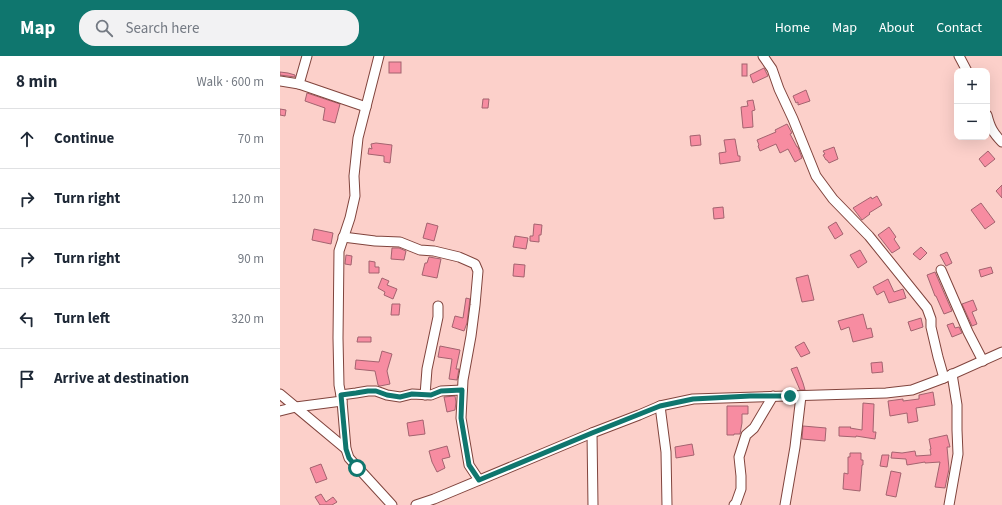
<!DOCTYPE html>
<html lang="en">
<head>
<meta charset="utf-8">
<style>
	:root { --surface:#fff; --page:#f2f2f3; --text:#1f2937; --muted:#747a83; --line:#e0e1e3; --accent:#0f766e }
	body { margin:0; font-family:"Source Sans 3",sans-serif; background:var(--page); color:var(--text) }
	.controls { position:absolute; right:12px; top:12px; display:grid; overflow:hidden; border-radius:8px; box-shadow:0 4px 16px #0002 }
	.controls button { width:36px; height:36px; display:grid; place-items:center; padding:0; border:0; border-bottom:1px solid var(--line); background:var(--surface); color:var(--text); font:20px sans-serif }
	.stop { position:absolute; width:12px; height:12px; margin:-9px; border:3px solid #0f766e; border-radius:50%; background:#fff }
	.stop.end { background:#0f766e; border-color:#fff; box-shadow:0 1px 4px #0008 }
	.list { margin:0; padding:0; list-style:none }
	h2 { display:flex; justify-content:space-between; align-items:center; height:52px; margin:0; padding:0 16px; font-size:17px }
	h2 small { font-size:13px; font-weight:400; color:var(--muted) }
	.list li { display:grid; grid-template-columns:26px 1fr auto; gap:12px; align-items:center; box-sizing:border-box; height:60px; padding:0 16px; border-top:1px solid var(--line) }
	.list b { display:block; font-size:15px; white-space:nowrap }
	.list em { font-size:13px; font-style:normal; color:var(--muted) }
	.icon { flex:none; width:22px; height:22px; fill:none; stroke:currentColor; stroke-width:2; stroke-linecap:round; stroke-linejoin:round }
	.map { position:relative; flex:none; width:722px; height:449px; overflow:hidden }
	header { display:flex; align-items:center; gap:24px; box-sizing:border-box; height:56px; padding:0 20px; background:var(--accent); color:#fff }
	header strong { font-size:19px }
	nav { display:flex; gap:22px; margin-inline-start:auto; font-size:14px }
	.search { width:280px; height:36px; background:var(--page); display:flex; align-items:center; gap:10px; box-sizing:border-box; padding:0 14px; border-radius:16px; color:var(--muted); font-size:15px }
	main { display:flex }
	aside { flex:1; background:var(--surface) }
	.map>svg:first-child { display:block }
	.building { fill:#f78ca1; stroke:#a3636f }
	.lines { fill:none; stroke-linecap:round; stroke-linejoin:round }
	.minor-casing { stroke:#80443d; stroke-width:11 }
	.minor { stroke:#fff; stroke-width:9 }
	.route { stroke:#0f766e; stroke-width:5 }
</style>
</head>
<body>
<header>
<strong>Map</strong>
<div class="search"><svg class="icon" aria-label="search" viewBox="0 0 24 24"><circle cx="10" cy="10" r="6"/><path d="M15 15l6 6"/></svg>Search here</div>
<nav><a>Home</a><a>Map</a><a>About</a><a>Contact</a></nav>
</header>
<main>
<aside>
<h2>8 min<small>Walk · 600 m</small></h2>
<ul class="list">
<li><svg class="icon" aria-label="ahead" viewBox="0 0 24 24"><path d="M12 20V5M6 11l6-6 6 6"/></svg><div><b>Continue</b></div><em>70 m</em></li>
<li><svg class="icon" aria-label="right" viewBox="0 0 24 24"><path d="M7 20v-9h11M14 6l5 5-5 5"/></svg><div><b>Turn right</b></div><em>120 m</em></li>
<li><svg class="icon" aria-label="right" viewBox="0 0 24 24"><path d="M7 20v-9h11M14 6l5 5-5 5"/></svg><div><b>Turn right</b></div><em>90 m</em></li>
<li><svg class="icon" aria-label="left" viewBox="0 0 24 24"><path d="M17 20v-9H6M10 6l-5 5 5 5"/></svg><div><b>Turn left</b></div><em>320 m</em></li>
<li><svg class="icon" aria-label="arrive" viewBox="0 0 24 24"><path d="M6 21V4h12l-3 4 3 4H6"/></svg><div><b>Arrive at destination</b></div></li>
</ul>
</aside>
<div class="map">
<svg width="722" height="449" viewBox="0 0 722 449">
	<rect width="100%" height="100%" fill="#fcd0ca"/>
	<!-- building -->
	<g class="building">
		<rect x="109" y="6" width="12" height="11"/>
		<rect x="462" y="8" width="5" height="12"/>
		<path d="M484 12 488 20 473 27 470 19Z"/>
		<path d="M0 16 8 17 15 19V21L0 19Z"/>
		<path d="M526 34 530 45 518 49V46L516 47 513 40Z"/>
		<path d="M27 37 60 48 55 67 43 64 45 52 25 45Z"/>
		<path d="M203 43H209L208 52H202Z"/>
		<path d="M473 44 475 54 472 55 473 71 463 72 461 51 468 50 467 45Z"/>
		<path d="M0 53 6 54 5 60 0 59Z"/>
		<path d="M507 68 512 77 510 78 517 91H518L522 102 515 106 508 93 500 97 496 88 480 95 478 90 479 89 477 84 496 76 495 74Z"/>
		<path d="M420 79 421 89 411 90 410 80Z"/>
		<path d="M455 83 458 100H460V105L440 108 439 97 446 96 444 84Z"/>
		<path d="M96 87 112 89 110 107 104 106V100L88 98 89 92 92 93 91 88Z"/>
		<path d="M554 91 558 103 549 107 547 104H546L543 99 545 98 543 95Z"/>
		<path d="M708 95 715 103 705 111 699 103Z"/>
		<path d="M722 129V142L716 135Z"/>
		<path d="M597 140 602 149 589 157 590 158 582 164 573 152 591 141 592 143Z"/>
		<path d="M701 147 715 166 705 173 691 154Z"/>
		<path d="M443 151 444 162 434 163 433 152Z"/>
		<path d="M556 166 563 178 555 183 548 171Z"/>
		<path d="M147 167 158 170 154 185 143 182Z"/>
		<path d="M254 168 262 169 261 179H259V186L250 185V180H253Z"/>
		<path d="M609 171 616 181 614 183 620 192 612 197 598 179Z"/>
		<path d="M34 173 53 177 51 188 32 184Z"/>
		<path d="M235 180 248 182 246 193 233 191Z"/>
		<path d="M641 191 647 197 640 204 633 198Z"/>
		<path d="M112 192H119L126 195 124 204 111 203Z"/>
		<path d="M580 194 587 206 578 212 570 199Z"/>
		<path d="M667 196 672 207 666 210 660 199Z"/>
		<path d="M66 199 72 200 71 209 65 208Z"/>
		<path d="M149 201 161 203 157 222 142 219 145 207H147Z"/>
		<path d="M89 205 95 206V211H99V217H89Z"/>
		<path d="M234 208 245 209 244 221 233 220Z"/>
		<path d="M711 211 713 217 701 221 699 214Z"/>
		<path d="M655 216 672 255 664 258 656 240H655L647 219Z"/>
		<path d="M528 219 534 244 522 246 516 222Z"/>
		<path d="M102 222 109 225 107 229 117 233 113 243 104 239 105 236 98 232Z"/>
		<path d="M608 223 614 236 623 233 626 242 609 247 604 235 597 239 593 231Z"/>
		<path d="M186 242 190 243 187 267 184 275 172 271 175 260 183 262Z"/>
		<path d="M693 244 697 254 692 256 697 268 692 270 682 248Z"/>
		<path d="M112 248H120L119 259H111Z"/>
		<path d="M583 258 587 273 591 272 593 281 573 286 569 271 561 274 558 265Z"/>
		<path d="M641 262 643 271 631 275 628 266Z"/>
		<path d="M673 267 675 272 679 271 682 277 672 281 667 269Z"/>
		<path d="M78 281H91V286H77Z"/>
		<path d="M524 286 530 297 521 301 515 291Z"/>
		<path d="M160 290 180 294 176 313H179L177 324 169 323 172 303 158 301Z"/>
		<path d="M102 295 112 298 107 315 110 328 100 330 98 329 95 315 75 313 76 304 99 306Z"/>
		<path d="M602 306 603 316 592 317 591 307Z"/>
		<path d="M517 311 523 327 525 334H520L511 313Z"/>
		<path d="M653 336 655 349 636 352 638 365 628 367 627 357 610 360 608 345 623 343V345L639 343V339Z"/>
		<path d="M175 340 176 346 175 354 167 356 164 341Z"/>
		<path d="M583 347 594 348 593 376H596L595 383 576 380V381L559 380V371H571L570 372 582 374Z"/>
		<path d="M447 350H468V358H462V367L460 378H454V379H447Z"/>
		<path d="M143 364 145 378 129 380 127 367Z"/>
		<path d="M523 370 546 372 545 385 522 383Z"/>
		<path d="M667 379 670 391H667L669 413 665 432 655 431 660 406 645 407V406L627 409 626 403 611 402 612 396 622 397 635 395 636 400 651 399 650 393H651L649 383Z"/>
		<path d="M412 388 414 399 396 402 395 391Z"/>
		<path d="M167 390 170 401 162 403 165 412 157 416 152 406 149 395Z"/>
		<path d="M570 397H581V404H583V409H582L580 435 563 433 564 417 568 418V401H570Z"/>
		<path d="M602 399H609L607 411 600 410Z"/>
		<path d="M41 408 47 423 36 427 30 412Z"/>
		<path d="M611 415 621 417 616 441 606 439Z"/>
		<path d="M41 438 46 446 53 441 57 446 52 449H40L35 441Z"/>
	</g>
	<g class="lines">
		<defs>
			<g id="minor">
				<path d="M27 0 19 28 86 51"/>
				<path d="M99 0 78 82 74 120 75 140 70 162 59 195 58 282 59 329 62 345 66 393 69 402 112 449"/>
				<path d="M483 0 492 13 499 33 513 63 536 120 553 143 589 180 647 252 651 263V271L658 301 664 322"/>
				<path d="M679 0 687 15"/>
				<path d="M0 25 19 28"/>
				<path d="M707 59C710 71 713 77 722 86"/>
				<path d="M63 181 95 185 120 186 140 194 154 195 179 201 195 208 198 215 195 249 191 280 183 324 181 362 189 409 199 424"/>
				<path d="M661 214 688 276 703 305"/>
				<path d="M0 338 66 393"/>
				<path d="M61 339 76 337 88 335H96L107 339 120 341 132 338 151 339 161 335 182 334"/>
				<path d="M145 339 147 313 158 261V250"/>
				<path d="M380 350 386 396 387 449"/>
				<path d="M0 355 16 351 62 345"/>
				<path d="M312 377 313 449"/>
				<path d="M136 449 154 443 312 377 359 359 380 350 413 343 606 337 632 334 664 322 722 296"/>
				<path d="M454 449 456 447 461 433V420L459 401 466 379 474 372 493 340"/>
				<path d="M505 449 515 391 521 340"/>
				<path d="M669 449 678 398 677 374V349L672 318"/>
			</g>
		</defs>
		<!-- minor casing -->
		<use href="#minor" class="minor-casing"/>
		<!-- minor -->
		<use href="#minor" class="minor"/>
	</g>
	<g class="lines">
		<!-- route -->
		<path class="route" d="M77 412 69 402 66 393 61 339 76 337 88 335H96L107 339 120 341 132 338 151 339 161 335 182 334 181 362 189 409 199 424 312 377 380 350 413 343 470 340H510"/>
	</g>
</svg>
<div class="controls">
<button>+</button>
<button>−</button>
</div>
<div class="stop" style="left:77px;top:412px"></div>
<div class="stop end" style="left:510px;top:340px"></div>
</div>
</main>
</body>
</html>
